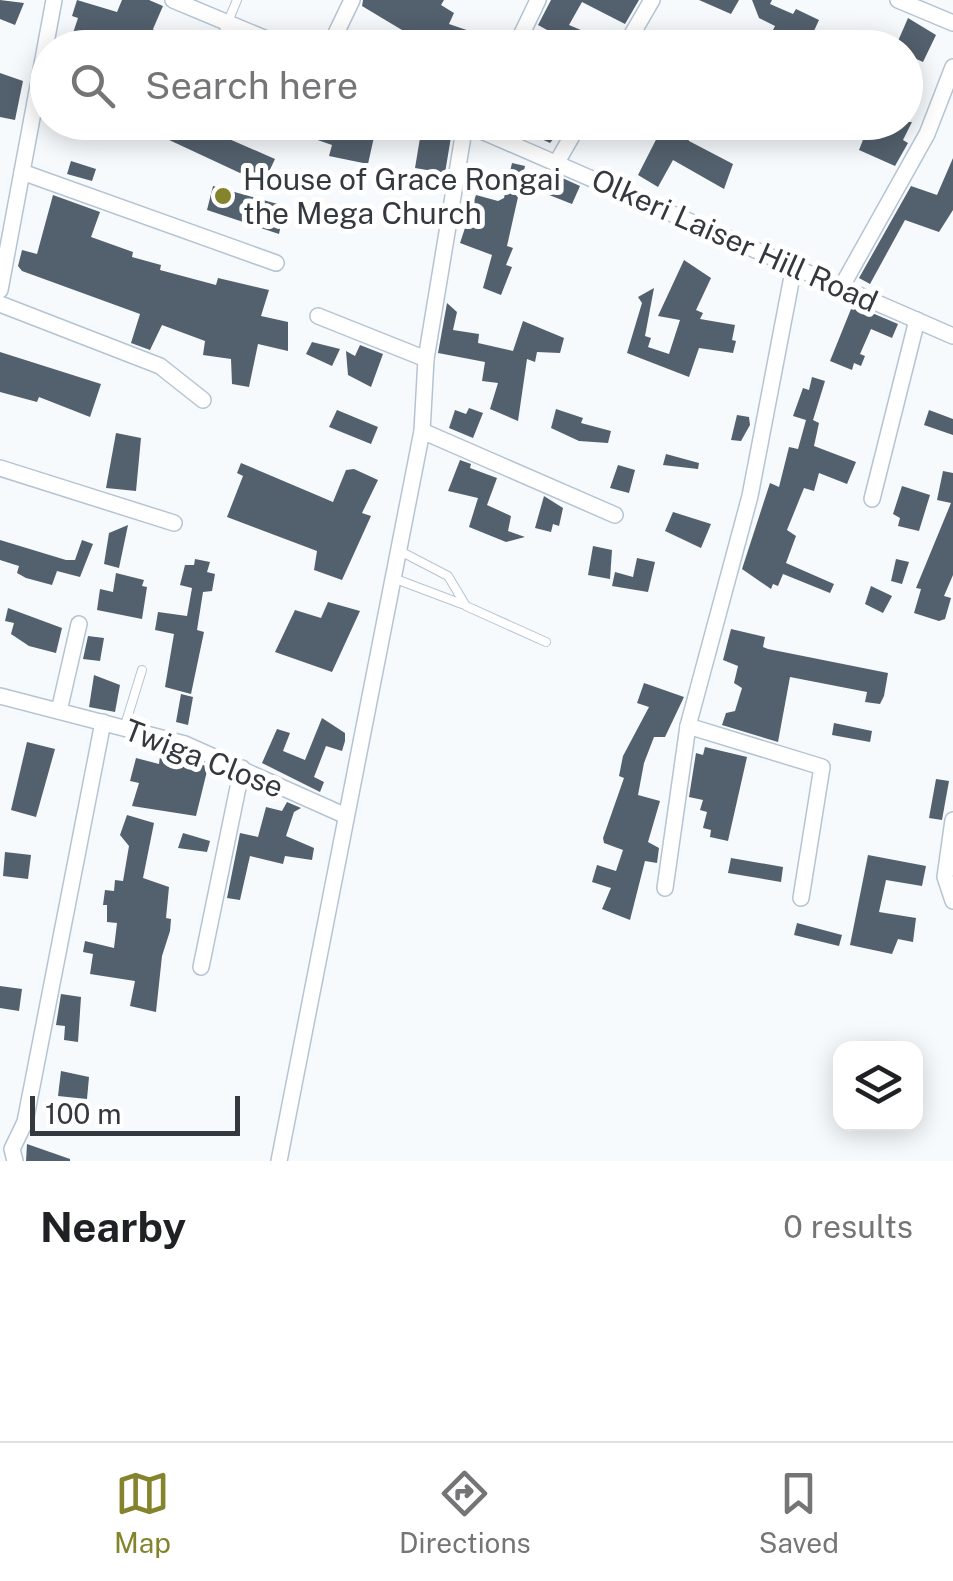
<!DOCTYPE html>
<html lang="en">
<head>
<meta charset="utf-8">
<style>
	:root { --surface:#fff; --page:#f2f2f2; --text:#202124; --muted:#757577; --line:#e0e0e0; --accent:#84842d }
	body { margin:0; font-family:"Public Sans",sans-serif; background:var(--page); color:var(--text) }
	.controls { position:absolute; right:30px; bottom:30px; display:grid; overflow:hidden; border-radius:20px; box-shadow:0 5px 25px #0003 }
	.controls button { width:90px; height:90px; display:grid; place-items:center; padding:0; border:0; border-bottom:2px solid var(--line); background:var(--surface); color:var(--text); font:50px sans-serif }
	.scale { position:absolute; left:30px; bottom:25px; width:210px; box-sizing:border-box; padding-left:10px; border:5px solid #33393f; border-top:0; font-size:28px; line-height:35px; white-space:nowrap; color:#33393f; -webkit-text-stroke:8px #fff; paint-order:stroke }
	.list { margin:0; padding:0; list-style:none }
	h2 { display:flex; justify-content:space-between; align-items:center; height:130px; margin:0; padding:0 40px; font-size:42px }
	h2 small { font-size:32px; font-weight:400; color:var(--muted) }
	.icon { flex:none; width:55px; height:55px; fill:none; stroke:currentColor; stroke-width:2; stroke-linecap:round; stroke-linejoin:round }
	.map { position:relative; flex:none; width:953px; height:1161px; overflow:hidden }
	.search { position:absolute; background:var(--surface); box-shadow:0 5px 25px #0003; left:30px; right:30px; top:30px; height:110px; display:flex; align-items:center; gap:25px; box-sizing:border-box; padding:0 35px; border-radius:55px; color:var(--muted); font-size:38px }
	.sheet { height:280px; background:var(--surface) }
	nav { display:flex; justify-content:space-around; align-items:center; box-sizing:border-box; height:140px; border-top:2px solid var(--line); background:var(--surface); font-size:28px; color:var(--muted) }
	nav a { display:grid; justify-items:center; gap:5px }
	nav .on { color:var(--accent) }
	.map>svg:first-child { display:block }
	.building { fill:#53606d }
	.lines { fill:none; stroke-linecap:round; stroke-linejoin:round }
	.service-casing { stroke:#b5c4d3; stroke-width:10 }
	.minor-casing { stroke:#b5c4d3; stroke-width:18 }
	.service { stroke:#fff; stroke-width:8 }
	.minor { stroke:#fff; stroke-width:15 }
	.poi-dot { fill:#84842d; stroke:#fff; stroke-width:4 }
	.labels { text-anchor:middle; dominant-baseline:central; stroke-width:10; stroke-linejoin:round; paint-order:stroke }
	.poi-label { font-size:30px; fill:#33393f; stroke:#fff; text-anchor:start }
	.street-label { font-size:30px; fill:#33393f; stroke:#fff }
</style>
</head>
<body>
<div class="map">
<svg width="953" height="1161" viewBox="0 0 953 1161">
	<rect width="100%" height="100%" fill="#f7fafd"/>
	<!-- building -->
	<g class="building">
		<path d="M0 0 24 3 15 25 0 19Z"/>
		<path d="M77 0 117 12 122 0H149L163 6 153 29 165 48H68L78 18 72 16Z"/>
		<path d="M363 0H444L441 5 454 13 449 24 493 39 489 48H456L425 35 422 42 362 6Z"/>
		<path d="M551 0H639L625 24 582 2 569 25 614 44 613 48H580L538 25Z"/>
		<path d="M699 0H739L731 14Z"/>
		<path d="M752 0H772L770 4 793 14 796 9 819 20 808 44 772 32 775 26 759 18Z"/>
		<path d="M908 18 936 35 923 62 914 58 908 78 906 48H895Z"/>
		<path d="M0 73 23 81 15 120 0 117Z"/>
		<path d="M175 122H218L213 132 275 159 266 178 249 171 240 173 167 139Z"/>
		<path d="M310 122H346L371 131 374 122H388L383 140 374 137 368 164 329 156 332 145 306 136Z"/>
		<path d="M542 122H567L550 143 535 136Z"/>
		<path d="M665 122H682L689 141 733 164 724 189 673 160 658 187 638 175Z"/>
		<path d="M870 122H912L903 140 908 143 895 166 859 150Z"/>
		<path d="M422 126 452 131 445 173 415 168Z"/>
		<path d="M953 158V210L939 232 905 220 870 284 859 278 911 186 937 195Z"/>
		<path d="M71 161 96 169 92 181 67 174Z"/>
		<path d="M512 163 525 166 507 246 513 248 506 265 512 267 501 295 483 288 492 255 460 243 476 195 498 201 504 198Z"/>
		<path d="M547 171 580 186 572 204 539 191Z"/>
		<path d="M213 186 285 206 279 234 207 210Z"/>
		<path d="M53 195 100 212 91 237 133 252 132 257 161 265 160 270 216 285 218 278 269 290 261 316 288 322V351L258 344 249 387 232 384 231 359 203 355 205 341 162 325 150 350 131 343 140 314 22 271 18 266 22 250 37 254Z"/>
		<path d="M684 260 711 278 696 310 703 313 700 319 735 325 732 340 736 341 733 353 699 348 689 377 627 353 642 303 638 297 654 288 645 336 651 338 648 347 669 354 680 320 658 316Z"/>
		<path d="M447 303 457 312 453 330 479 334 478 343 513 351 523 321 564 338 560 353 537 352 535 362 527 359 518 421 490 409 498 383 482 381 485 362 438 353Z"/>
		<path d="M858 307 898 324 892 338 871 329 860 354 865 356 861 366 854 363 852 370 830 361 851 309Z"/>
		<path d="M312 342 340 349 332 366 306 354Z"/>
		<path d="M360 345 383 354 371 387 348 375 346 351 355 356Z"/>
		<path d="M0 352 101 384 90 417 39 397 37 402 0 392Z"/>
		<path d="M812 377 825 381 813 420 819 423 814 446 856 462 847 484 819 473 814 491 804 488 787 530 796 536 786 563 834 584 830 593 783 574 778 586 773 584 771 589 742 569 770 483 779 487 789 447 798 449 806 420 793 416 803 388 809 390Z"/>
		<path d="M469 408 483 413 473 438 449 428 455 410 466 414Z"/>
		<path d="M556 409 583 418 581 423 611 431 608 443 579 441 551 428Z"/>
		<path d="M337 410 378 427 371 444 329 427Z"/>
		<path d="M929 410 953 419V435L924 425Z"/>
		<path d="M737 415 749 417 750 425 741 441 731 440Z"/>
		<path d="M116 433 141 438 136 491 106 488Z"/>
		<path d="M666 454 699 463 698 469 663 465Z"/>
		<path d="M460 460 471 464 470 468 497 478 487 505 511 516 508 531 525 537 506 542 469 527 478 498 448 491Z"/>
		<path d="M241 463 333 502 346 470 354 469 378 480 362 513 371 516 342 580 314 570 317 551 227 517 243 476 237 473Z"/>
		<path d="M618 465 635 470 629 493 610 488Z"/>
		<path d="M943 471 953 473V575L944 596 951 598 945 619 939 621 914 613 921 589 916 588 951 503 937 500Z"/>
		<path d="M902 486 930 495 919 531 898 526 900 518 893 514Z"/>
		<path d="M544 496 563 508 559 526 553 524 551 532 535 528Z"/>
		<path d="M673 512 711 524 701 548 665 531Z"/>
		<path d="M128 525 119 568 104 564 109 533Z"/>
		<path d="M0 540 66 560H75L82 540 93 544 80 577 57 571 52 585 26 578 17 573 19 566 0 560Z"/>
		<path d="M593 546 612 550 610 579 588 575Z"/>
		<path d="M637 558 655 562 648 592 612 586 615 572 633 577Z"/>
		<path d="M195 559 210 562 207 572 215 574 212 591 203 592 197 630 204 632 191 694 165 687 174 634 155 630 158 612 187 616 192 588 180 585 185 565H194Z"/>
		<path d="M896 559 909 562 902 584 891 581Z"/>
		<path d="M116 573 144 580 142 586 147 587 142 619 97 610 100 589 113 592Z"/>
		<path d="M871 586 892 596 883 613 865 604Z"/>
		<path d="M328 602 360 611 332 672 275 652 295 610 321 618Z"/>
		<path d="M8 608 62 628 56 653 29 646 11 634 14 623 5 621Z"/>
		<path d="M731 629 765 637 763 647 768 649 888 673 884 696 880 704 865 702 867 692 790 677 778 742 722 725 726 713 735 711 742 688 734 683 738 666 723 660Z"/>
		<path d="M88 636 104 638 100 661 83 659Z"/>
		<path d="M94 675 120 685 115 712 89 707Z"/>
		<path d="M644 683 684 697 665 737H654L644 763 638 795 660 801 648 842 659 848 657 863 645 861 630 920 602 909 611 888 592 882 597 865 616 871 623 850 604 843 603 838 624 778 619 776 623 756 649 707 637 703Z"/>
		<path d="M181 694 193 697 188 725 176 722Z"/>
		<path d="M322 718 345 733V741L342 751 326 746 314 777 324 782 320 792 262 763 277 729 290 733 283 751 305 760Z"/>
		<path d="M834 723 872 731 870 742 832 735Z"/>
		<path d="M27 742 55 749 36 817 11 810Z"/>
		<path d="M705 747 747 757 728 841 710 837 711 830 703 828 707 812 700 810 703 800 689 797 696 753 703 755Z"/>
		<path d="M169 751 208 767 196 816 132 806 139 783 130 781 136 758 159 764 160 756Z"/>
		<path d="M936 779 949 781 942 820 929 818Z"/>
		<path d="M287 802 301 808 294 812 286 836 314 848 312 860 285 856 283 864 250 856 240 900 227 898 240 833 258 837 266 807 282 811Z"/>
		<path d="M127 815 154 823 143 878 169 887 166 918 171 919 170 931 162 956 156 1012 130 1006 135 981 90 974 93 954 83 952 85 941 114 948 117 923 107 922V905H103L105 890 114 891 115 880 123 881 129 846 120 835Z"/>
		<path d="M183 833 210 841 207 852 178 848Z"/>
		<path d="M5 852 31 855 28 879 3 876Z"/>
		<path d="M868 855 926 866 922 886 886 880 879 912 916 918 913 942 898 939 892 954 850 945Z"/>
		<path d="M731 858 783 867 781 882 728 873Z"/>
		<path d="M797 923 842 935 839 946 794 935Z"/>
		<path d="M0 986 22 989 19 1011 0 1008Z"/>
		<path d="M61 994 81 997 78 1042 64 1040 65 1026 56 1025Z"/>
		<path d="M61 1071 89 1077 87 1099 58 1096Z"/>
		<path d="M27 1144 70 1159V1161H26Z"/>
	</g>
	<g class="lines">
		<defs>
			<g id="service">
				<path d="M217 48 237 0"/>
				<path d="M398 550 448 576 466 606 546 642"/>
				<path d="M393 578 462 604"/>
				<path d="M125 725 142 670"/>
			</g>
			<g id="minor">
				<path d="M173 0 288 48"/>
				<path d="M898 0 953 23"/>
				<path d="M329 48 352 0"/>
				<path d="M515 48 538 0"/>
				<path d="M624 48 652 0"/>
				<path d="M461 122 953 336"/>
				<path d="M557 162 580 122"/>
				<path d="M22 172 276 263"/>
				<path d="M842 286 927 134 953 67"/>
				<path d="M0 290 54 0"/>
				<path d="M0 304 160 366 203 400"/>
				<path d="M318 316 426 359"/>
				<path d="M422 431 615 515"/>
				<path d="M0 468 174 523"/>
				<path d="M872 499 917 320"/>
				<path d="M0 696 185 744 346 816"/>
				<path d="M59 711 79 624"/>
				<path d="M688 726 822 767 801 898"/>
				<path d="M953 820 945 877 953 901"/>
				<path d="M665 888 688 726 750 496 794 266"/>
				<path d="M201 967 242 768"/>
				<path d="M15 1161 12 1149 25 1122 103 722"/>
				<path d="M279 1161 422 431 426 359 465 124"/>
			</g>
		</defs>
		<!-- service casing -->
		<use href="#service" class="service-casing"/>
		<!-- minor casing -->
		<use href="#minor" class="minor-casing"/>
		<!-- service -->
		<use href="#service" class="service"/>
		<!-- minor -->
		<use href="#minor" class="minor"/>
	</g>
	<!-- markers -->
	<circle class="poi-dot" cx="223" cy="196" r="10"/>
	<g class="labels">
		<!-- poi labels -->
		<g class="poi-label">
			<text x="243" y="179">House of Grace Rongai<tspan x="243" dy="34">the Mega Church</tspan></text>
		</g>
		<!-- street labels -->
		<g class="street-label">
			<text transform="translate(735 240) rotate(24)">Olkeri Laiser Hill Road</text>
			<text transform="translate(204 758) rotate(21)">Twiga Close</text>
		</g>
	</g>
</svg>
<div class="controls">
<button><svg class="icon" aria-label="layers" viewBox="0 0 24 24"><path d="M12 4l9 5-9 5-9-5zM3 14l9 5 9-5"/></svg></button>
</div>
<div class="scale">100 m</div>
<div class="search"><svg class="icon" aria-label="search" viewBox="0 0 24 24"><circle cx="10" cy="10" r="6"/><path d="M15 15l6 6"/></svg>Search here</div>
</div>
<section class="sheet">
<h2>Nearby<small>0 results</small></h2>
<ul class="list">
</ul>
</section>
<nav>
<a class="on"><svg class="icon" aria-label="map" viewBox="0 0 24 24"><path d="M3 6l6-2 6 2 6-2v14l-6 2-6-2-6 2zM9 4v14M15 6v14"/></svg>Map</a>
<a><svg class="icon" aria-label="directions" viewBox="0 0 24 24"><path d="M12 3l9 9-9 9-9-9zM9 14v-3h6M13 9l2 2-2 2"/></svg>Directions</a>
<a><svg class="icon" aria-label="saved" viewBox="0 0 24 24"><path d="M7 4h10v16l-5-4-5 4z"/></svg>Saved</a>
</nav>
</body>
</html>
